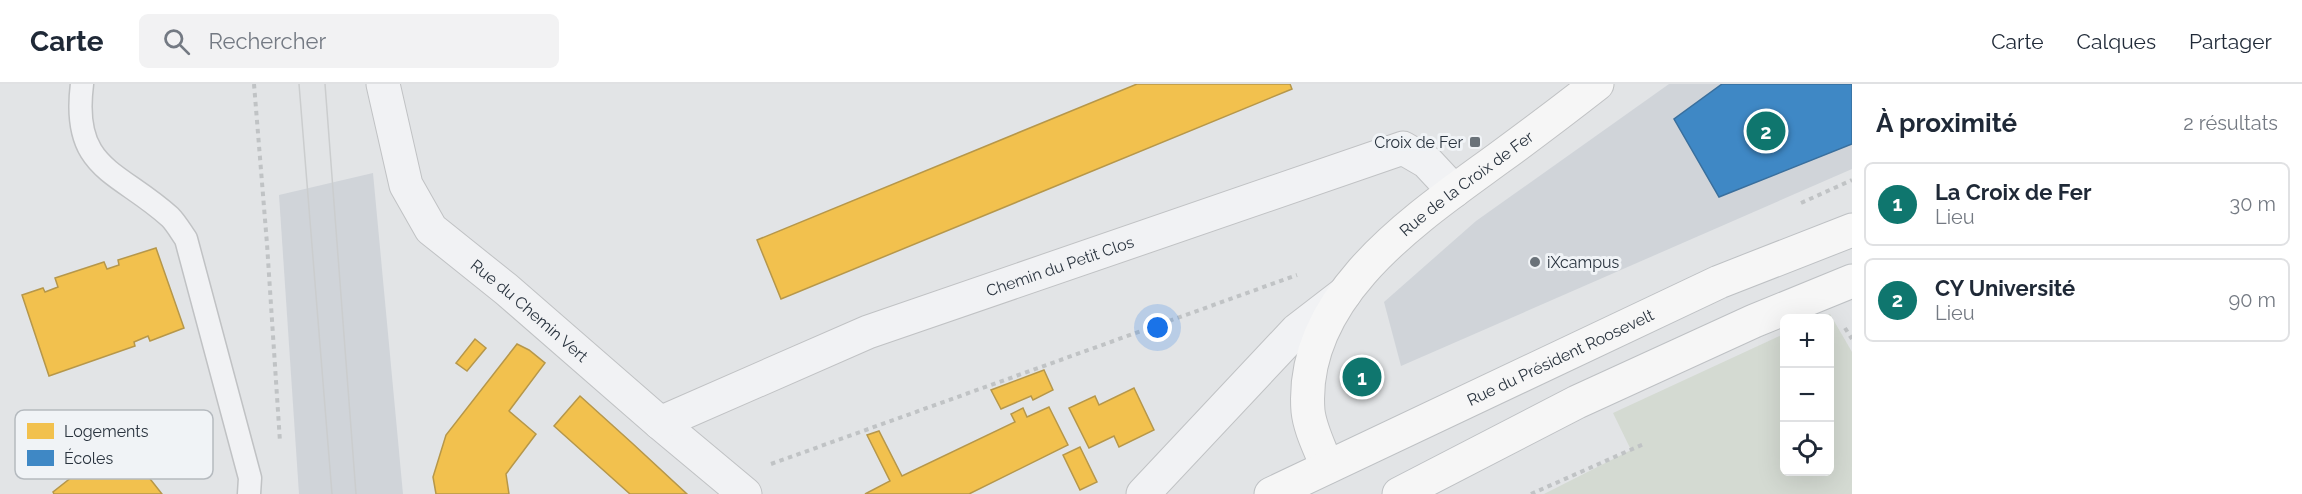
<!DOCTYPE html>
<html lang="fr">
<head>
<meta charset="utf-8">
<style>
	:root { --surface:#fff; --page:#f2f2f3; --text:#1f2937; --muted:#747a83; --line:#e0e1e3; --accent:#0f766e }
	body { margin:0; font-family:Raleway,sans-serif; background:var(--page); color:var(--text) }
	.controls { position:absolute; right:18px; bottom:18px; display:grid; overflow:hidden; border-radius:9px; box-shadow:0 6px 24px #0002 }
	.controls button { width:54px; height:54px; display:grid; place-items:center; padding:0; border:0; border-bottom:2px solid var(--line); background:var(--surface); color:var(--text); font:30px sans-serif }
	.you { position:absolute; left:1158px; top:244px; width:21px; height:21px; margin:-15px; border:4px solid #fff; border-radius:50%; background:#1a73e8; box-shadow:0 0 0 9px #1a73e833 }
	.badge { display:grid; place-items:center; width:39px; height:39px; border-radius:50%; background:var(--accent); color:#fff; font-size:20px; font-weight:700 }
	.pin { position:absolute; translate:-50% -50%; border:3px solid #fff; box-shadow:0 2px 6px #0006 }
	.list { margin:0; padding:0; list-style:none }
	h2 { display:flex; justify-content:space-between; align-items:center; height:78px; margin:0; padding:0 24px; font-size:26px }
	h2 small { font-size:20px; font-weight:400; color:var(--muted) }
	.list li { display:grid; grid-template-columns:39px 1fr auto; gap:18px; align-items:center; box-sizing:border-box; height:84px; margin:0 12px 12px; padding:0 12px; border:2px solid var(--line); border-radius:9px }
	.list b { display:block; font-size:22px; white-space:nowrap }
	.list p { margin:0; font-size:20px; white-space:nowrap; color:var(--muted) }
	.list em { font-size:20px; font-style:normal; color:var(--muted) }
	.icon { flex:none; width:33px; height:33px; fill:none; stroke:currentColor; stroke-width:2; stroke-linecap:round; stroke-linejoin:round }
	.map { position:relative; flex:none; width:1852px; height:410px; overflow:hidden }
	header { display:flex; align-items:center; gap:36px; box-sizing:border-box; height:84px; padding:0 30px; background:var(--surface); border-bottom:2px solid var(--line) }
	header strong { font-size:28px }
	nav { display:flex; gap:33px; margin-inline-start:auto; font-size:21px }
	.search { width:420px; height:54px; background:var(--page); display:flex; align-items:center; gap:15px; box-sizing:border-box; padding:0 21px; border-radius:9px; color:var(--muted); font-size:22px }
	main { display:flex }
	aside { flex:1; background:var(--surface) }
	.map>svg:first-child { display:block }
	.built { fill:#d0d4d9 }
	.green { fill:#d4dad2 }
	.homes { fill:#f2c14e; stroke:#b6974a; stroke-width:1.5 }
	.schools { fill:#3f88c5; stroke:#396f9d; stroke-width:1.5 }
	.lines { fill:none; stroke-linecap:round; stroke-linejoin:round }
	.lane-casing { stroke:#c0c2c4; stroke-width:25 }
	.street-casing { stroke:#c0c2c4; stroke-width:35 }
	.secondary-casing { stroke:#c0c2c4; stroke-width:35 }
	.primary-casing { stroke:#bec1c4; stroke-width:35 }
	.path { stroke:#c0c3c5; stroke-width:4; stroke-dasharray:4.5 4.5; stroke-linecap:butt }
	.lane { stroke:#f1f2f4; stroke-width:22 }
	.street { stroke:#f1f2f4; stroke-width:33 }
	.secondary { stroke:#f6f6f6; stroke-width:33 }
	.primary { stroke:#f6f6f6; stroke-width:33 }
	.tram { stroke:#cbcdce; stroke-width:1.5 }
	.poi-dot { fill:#6a7279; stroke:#f0f3f6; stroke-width:2 }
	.labels { text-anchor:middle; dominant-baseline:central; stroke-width:6; stroke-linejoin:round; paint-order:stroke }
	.poi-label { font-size:16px; fill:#2a343f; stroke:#f0f3f6; text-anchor:end }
	.street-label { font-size:16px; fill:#2a343f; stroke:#f0f3f6 }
	.key { fill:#f0f3f6; stroke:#b5babf; stroke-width:1.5 }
	.key-label { font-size:16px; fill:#2a343f }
</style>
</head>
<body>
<header>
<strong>Carte</strong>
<div class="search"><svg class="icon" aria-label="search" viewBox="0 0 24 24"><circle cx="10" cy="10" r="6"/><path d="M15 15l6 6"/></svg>Rechercher</div>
<nav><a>Carte</a><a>Calques</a><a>Partager</a></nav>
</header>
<main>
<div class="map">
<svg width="1852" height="410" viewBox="0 0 1852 410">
	<rect width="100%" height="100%" fill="#e2e4e6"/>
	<!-- built -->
	<g class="built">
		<path d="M1669 0H1852V85L1401 282 1384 218 1476 137Z"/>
		<path d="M373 89 403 410H299L279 111Z"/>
	</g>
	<!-- green -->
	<path class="green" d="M1830 230 1852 268V410H1544L1631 366 1613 329 1784 250V388H1830V234H1819Z"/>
	<!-- homes -->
	<g class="homes">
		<path d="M1137 0H1290L1292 5 781 215 757 156Z"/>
		<path d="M156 164 184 244 150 257 148 252 134 258 135 262 49 292 22 211 43 204 45 208 58 203 55 194 104 178 107 185 119 181 118 176Z"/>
		<path d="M475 255 486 264 467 287 456 279Z"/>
		<path d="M517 260 529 266 545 279 509 327 536 350 506 390 509 410H436L433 393 446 351Z"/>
		<path d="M1044 286 1053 306 1033 316 1031 312 1001 325 991 306Z"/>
		<path d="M1134 304 1154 346 1119 363 1114 352 1089 364 1069 324 1095 312 1099 321Z"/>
		<path d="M580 312 632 359 687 410H630L554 342Z"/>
		<path d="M1049 323 1068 361 969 410H865L890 397 867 351 879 347 902 392 1015 338 1011 330 1023 324 1027 333Z"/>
		<path d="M121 358 162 410H54L53 408 91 378 98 387 108 379 103 372Z"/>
		<path d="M1080 363 1097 398 1080 406 1063 371Z"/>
	</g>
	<!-- schools -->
	<path class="schools" d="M1722 0H1852V60L1719 113 1674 35Z"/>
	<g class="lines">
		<defs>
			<path id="lane" d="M82 0C71 86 118 86 170 133 176 139 181 148 186 155L250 394 249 410"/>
			<g id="street">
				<path id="s1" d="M383 0 406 101 431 145 506 205 660 339 745 410"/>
				<path id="s2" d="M660 339 868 248 1403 64 1427 78 1454 107"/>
				<path d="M1143 410 1297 246 1345 209"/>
			</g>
			<g id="secondary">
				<path id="s3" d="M1327 383C1321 366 1310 346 1308 327 1299 211 1417 134 1499 74 1532 50 1565 25 1597 0"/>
			</g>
			<g id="primary">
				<path id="s4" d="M1271 410 1719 198 1852 146"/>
				<path d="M1399 410 1577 318 1754 237 1852 197"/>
			</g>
		</defs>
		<!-- lane casing -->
		<use href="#lane" class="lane-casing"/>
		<!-- street casing -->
		<use href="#street" class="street-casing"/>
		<!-- secondary casing -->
		<use href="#secondary" class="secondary-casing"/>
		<!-- primary casing -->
		<use href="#primary" class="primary-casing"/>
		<!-- path -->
		<g class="path">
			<path d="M254 0 267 160 280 358"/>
			<path d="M1801 119 1852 96"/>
			<path d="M1845 244 1852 255"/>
			<path d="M771 380 1297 191"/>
			<path d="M1531 410 1646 359"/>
		</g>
		<!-- lane -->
		<use href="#lane" class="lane"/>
		<!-- street -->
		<use href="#street" class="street"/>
		<!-- secondary -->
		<use href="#secondary" class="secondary"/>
		<!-- primary -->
		<use href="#primary" class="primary"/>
		<!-- tram -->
		<g class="tram">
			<path d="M299 0 332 410"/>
			<path d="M325 0 356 410"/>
		</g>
	</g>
	<!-- markers -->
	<g class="poi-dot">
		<rect x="1469" y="52" width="12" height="12" rx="3"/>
		<circle cx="1535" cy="178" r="6"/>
	</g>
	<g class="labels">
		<!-- poi labels -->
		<g class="poi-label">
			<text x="1463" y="58">Croix de Fer</text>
			<text x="1547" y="178" text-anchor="start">iXcampus</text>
		</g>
		<!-- street labels -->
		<g class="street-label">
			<text stroke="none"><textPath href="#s3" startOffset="350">Rue de la Croix de Fer</textPath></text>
			<text stroke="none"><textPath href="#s2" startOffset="430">Chemin du Petit Clos</textPath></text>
			<text stroke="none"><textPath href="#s1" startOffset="282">Rue du Chemin Vert</textPath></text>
			<text stroke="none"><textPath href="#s4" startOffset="320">Rue du Président Roosevelt</textPath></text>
		</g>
	</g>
	<!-- legend -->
	<rect x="15" y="326" width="198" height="69" rx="9" class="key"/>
	<rect x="27" y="339" width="27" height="16" fill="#f2c14e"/>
	<rect x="27" y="366" width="27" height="16" fill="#3f88c5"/>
	<g class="key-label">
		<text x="64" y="353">Logements</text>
		<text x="64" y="380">Écoles</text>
	</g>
</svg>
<div class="controls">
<button>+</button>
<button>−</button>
<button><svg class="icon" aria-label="locate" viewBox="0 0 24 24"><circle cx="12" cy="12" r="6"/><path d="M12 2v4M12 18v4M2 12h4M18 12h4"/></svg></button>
</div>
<div class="you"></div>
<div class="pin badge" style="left:1362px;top:293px">1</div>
<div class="pin badge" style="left:1766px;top:47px">2</div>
</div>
<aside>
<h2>À proximité<small>2 résultats</small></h2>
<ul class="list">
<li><span class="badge">1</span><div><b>La Croix de Fer</b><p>Lieu</p></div><em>30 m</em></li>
<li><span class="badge">2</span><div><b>CY Université</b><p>Lieu</p></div><em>90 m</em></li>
</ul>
</aside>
</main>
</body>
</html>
